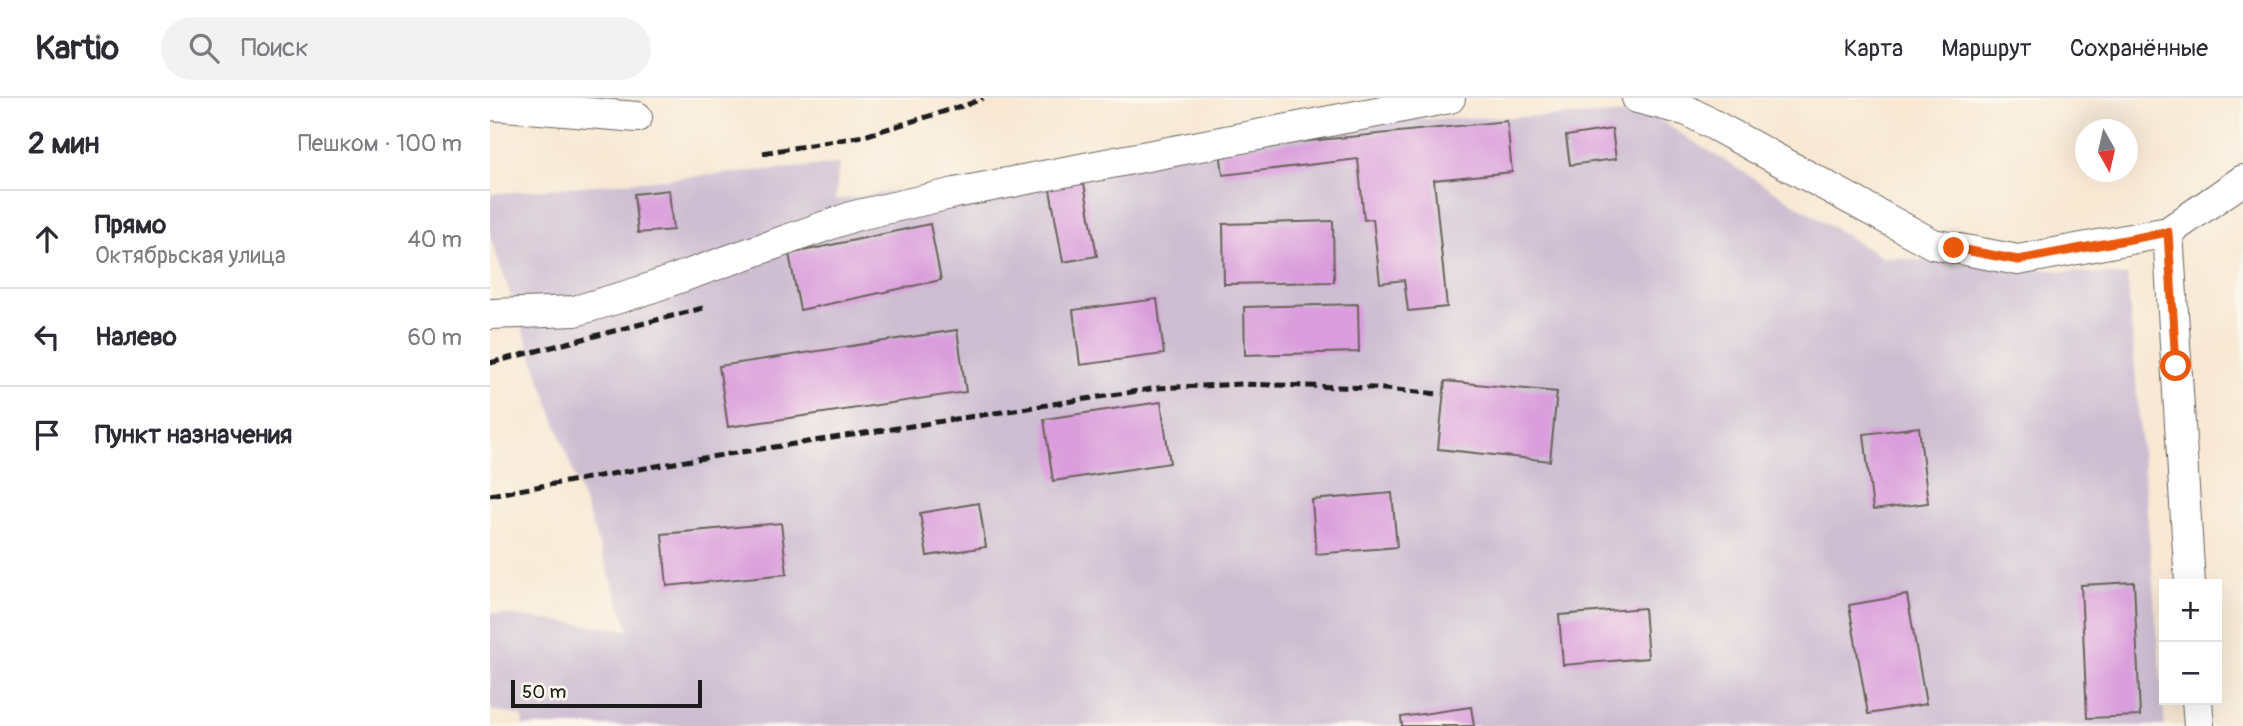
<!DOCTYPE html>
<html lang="ru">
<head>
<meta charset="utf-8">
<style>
	:root { --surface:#fff; --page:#f2f2f3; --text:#2b2b33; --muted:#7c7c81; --line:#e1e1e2 }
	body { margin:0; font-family:Pangolin,sans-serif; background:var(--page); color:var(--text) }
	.controls { position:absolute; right:21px; bottom:21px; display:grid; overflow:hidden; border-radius:0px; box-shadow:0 7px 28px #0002 }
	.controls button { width:63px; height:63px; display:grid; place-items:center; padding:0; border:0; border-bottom:2px solid var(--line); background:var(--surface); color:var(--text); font:35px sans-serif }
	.compass { position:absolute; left:1585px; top:21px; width:63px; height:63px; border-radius:50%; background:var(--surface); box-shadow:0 7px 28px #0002; rotate:172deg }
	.scale { position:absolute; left:21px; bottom:18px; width:191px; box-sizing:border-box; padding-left:7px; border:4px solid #1c1c1c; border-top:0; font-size:19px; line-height:24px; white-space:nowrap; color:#1c1c1c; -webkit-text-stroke:5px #fbf7ec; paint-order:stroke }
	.stop { position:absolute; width:21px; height:21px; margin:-16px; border:5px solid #ea580c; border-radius:50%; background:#fff }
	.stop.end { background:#ea580c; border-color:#fff; box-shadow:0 2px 7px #0008 }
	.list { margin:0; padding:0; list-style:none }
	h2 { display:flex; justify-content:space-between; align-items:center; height:91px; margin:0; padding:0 28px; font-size:30px }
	h2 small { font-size:23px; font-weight:400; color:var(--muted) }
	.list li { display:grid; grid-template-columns:46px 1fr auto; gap:21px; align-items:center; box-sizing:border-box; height:98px; padding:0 28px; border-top:2px solid var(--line) }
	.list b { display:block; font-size:26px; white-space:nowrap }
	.list p { margin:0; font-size:23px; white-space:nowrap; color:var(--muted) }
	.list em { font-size:23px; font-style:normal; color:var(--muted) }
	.icon { flex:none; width:38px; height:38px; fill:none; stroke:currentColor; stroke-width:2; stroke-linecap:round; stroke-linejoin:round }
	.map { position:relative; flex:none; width:1753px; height:628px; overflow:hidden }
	header { display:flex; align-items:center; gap:42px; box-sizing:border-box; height:98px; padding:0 35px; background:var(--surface); border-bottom:2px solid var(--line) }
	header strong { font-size:33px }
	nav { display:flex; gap:38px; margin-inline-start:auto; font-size:24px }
	.search { width:490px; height:63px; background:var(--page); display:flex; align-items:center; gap:18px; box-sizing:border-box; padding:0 24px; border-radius:38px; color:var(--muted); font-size:26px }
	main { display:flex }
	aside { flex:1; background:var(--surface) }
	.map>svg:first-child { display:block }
	.industrial { fill:#cdbed2 }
	.building { fill:#da9edc }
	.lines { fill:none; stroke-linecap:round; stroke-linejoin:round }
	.minor-casing { stroke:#69635c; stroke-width:32 }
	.minor { stroke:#fff; stroke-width:30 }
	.rail { stroke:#1c1c1c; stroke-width:5; stroke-dasharray:10 5; stroke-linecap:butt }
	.route { stroke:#ea580c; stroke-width:9 }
</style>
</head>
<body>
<header>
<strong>Kartio</strong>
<div class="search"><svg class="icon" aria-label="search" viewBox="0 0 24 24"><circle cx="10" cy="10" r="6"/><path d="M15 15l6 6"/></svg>Поиск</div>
<nav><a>Карта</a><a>Маршрут</a><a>Сохранённые</a></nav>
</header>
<main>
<aside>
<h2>2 мин<small>Пешком · 100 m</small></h2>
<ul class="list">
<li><svg class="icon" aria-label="ahead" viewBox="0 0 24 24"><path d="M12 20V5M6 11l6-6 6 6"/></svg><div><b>Прямо</b><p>Октябрьская улица</p></div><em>40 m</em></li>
<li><svg class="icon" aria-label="left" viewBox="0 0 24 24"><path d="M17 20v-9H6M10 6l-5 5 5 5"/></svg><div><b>Налево</b></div><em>60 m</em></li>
<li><svg class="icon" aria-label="arrive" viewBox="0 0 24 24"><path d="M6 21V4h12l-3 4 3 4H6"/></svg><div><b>Пункт назначения</b></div></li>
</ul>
</aside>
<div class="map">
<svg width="1753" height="628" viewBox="0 0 1753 628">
	<rect width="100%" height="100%" fill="#fbf7ec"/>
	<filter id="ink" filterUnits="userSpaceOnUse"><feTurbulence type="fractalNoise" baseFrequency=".0143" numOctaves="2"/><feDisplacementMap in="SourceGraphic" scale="14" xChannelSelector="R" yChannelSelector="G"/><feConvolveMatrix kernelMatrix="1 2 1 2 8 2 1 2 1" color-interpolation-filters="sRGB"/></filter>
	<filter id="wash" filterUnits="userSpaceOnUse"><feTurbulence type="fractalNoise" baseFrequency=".00686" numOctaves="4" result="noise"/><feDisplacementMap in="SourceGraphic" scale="28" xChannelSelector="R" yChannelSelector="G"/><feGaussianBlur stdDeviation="1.57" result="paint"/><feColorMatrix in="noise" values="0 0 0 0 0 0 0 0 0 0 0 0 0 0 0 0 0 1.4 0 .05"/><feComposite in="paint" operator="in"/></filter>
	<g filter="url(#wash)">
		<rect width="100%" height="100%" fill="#f8e8d4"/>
		<!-- industrial -->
		<path class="industrial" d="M1159 16 1391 159 1637 178 1675 628H33L32 618 0 612V515L139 532 0 139V96L349 66 345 102 883 22Z"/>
		<g id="blocks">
			<!-- building -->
			<g class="building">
				<path d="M1017 23 1022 74 944 82 957 209 918 213 914 182 890 185 883 121 874 122 868 61 733 77 730 52Z"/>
				<path d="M1122 31 1126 61 1080 67 1076 38Z"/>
				<path d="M593 80 607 158 573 164 559 86Z"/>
				<path d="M179 92 183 132 148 135 144 96Z"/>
				<path d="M843 123 844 184 734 186 733 126Z"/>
				<path d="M440 126 451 182 310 212 299 156Z"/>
				<path d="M667 201 674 256 590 267 583 212Z"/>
				<path d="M868 206 869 254 755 257 754 209Z"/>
				<path d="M467 232 476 294 238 329 229 268Z"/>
				<path d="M955 283 1067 294 1060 363 948 351Z"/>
				<path d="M671 304 680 365 563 383 554 321Z"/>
				<path d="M1429 329 1438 405 1383 412 1374 336Z"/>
				<path d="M902 395 907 449 826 456 822 402Z"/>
				<path d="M489 405 496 449 437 458 430 415Z"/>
				<path d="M291 425 297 476 177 488 172 436Z"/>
				<path d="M1644 484 1650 618 1597 620 1591 487Z"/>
				<path d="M1417 497 1436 606 1378 616 1359 507Z"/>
				<path d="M1154 510 1158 560 1073 567 1069 517Z"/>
				<path d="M981 609 984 628H912L911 619Z"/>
			</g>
		</g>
	</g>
	<g filter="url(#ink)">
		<use href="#blocks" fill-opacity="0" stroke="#69635c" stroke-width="2"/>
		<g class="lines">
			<defs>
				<g id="minor">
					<path d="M1147 0 1198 13 1443 146 1528 162 1678 134 1753 82"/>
					<path d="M0 7 147 19"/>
					<path d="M1678 134 1700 486"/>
					<path d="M0 216 85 213 149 194 364 118 465 95 960 0"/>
					<path d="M1707 602 1709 628"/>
				</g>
			</defs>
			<!-- minor casing -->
			<use href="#minor" class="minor-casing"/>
			<!-- minor -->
			<use href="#minor" class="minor"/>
			<!-- rail -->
			<g class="rail">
				<path d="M273 55 374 38 479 6 493 0"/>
				<path d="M0 265 213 210"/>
				<path d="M0 397 213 360 667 290 752 286 883 290 950 296"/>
			</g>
		</g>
	</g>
	<g class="lines" filter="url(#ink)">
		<!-- route -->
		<path class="route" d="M1464 150 1528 162 1678 134 1686 268"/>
	</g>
</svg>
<div class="controls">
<button>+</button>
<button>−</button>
</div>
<svg class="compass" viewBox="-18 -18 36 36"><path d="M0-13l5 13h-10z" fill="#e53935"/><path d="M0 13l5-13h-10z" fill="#7c7c81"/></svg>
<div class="scale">50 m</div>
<div class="stop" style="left:1686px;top:268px"></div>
<div class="stop end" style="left:1464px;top:150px"></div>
</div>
</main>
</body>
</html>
